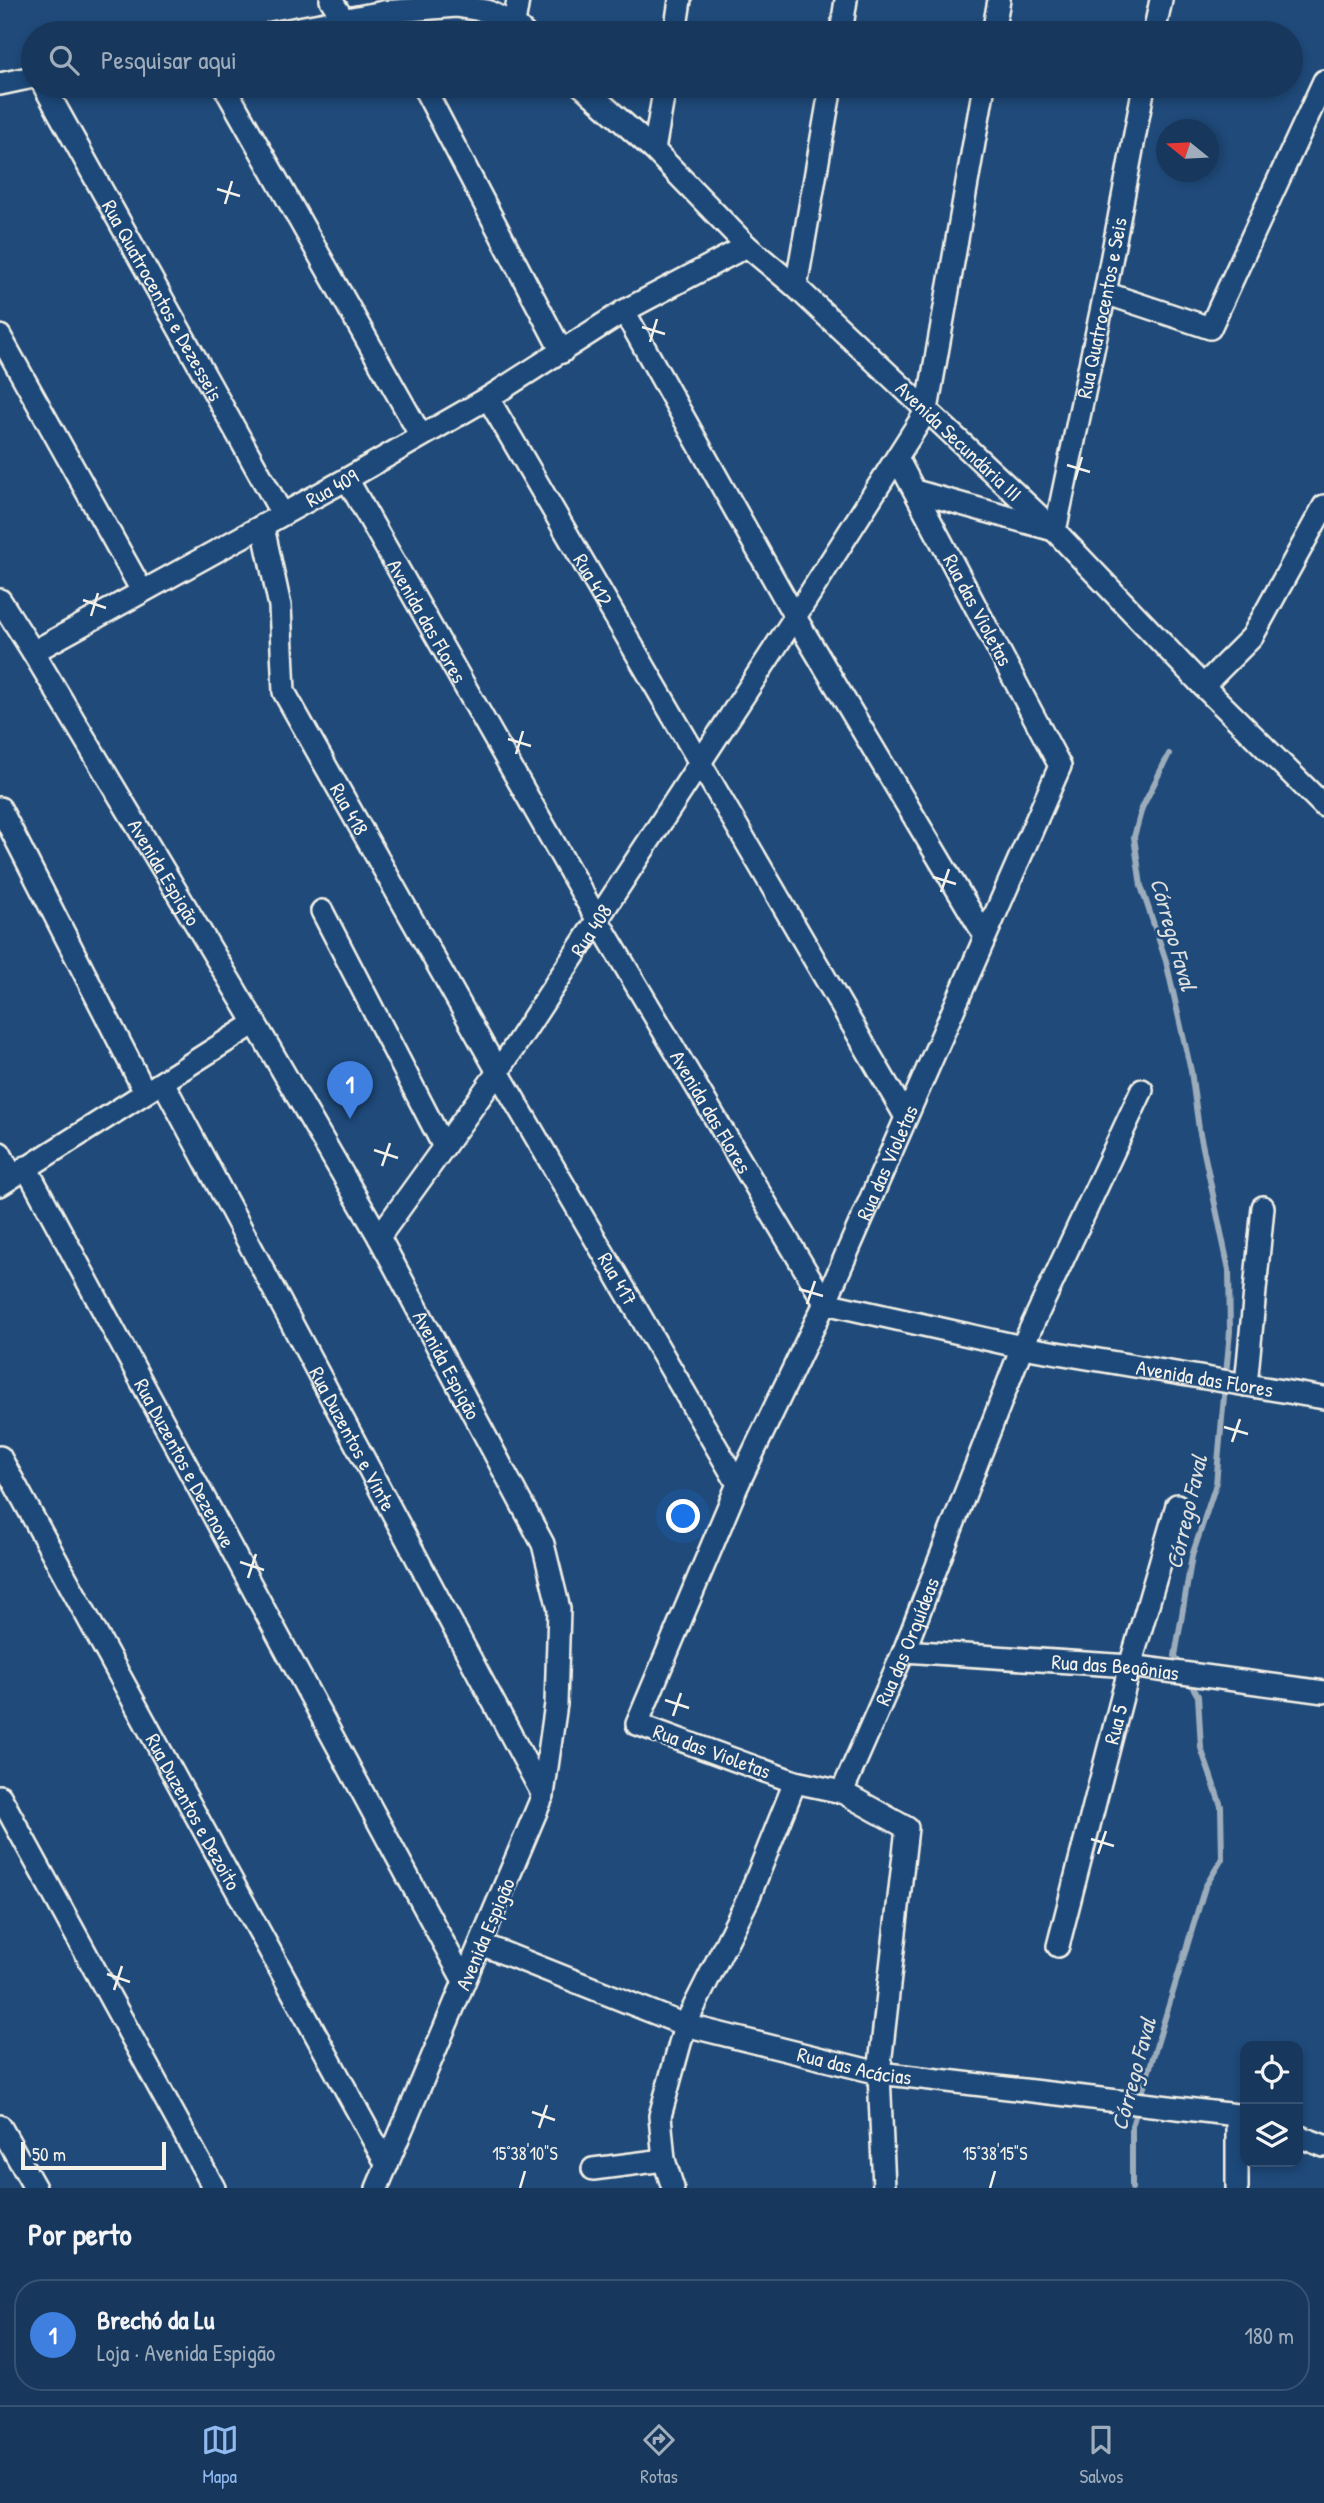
<!DOCTYPE html>
<html lang="pt">
<head>
<meta charset="utf-8">
<style>
	:root { --surface:#17385c; --page:#244365; --text:#f1f3f6; --muted:#9eacbb; --line:#365272; --accent:#90b9f0 }
	body { margin:0; font-family:"Patrick Hand",sans-serif; background:var(--page); color:var(--text) }
	.controls { position:absolute; right:21px; bottom:21px; display:grid; overflow:hidden; border-radius:14px; box-shadow:0 4px 10px #0003 }
	.controls button { width:63px; height:63px; display:grid; place-items:center; padding:0; border:0; border-bottom:2px solid var(--line); background:var(--surface); color:var(--text); font:35px sans-serif }
	.compass { position:absolute; left:1156px; top:119px; width:63px; height:63px; border-radius:50%; background:var(--surface); box-shadow:0 4px 10px #0003; rotate:288deg }
	.scale { position:absolute; left:21px; bottom:18px; width:145px; box-sizing:border-box; padding-left:7px; border:4px solid #f4f1e8; border-top:0; font-size:19px; line-height:24px; white-space:nowrap; color:#f4f1e8; -webkit-text-stroke:5px #1f4a7a; paint-order:stroke }
	.you { position:absolute; left:684px; top:1517px; width:24px; height:24px; margin:-18px; border:5px solid #fff; border-radius:50%; background:#1a73e8; box-shadow:0 0 0 10px #1a73e833 }
	.badge { display:grid; place-items:center; width:46px; height:46px; border-radius:50%; background:var(--accent); color:#fff; font-size:23px; font-weight:700 }
	.pin { position:absolute; translate:-50% -58px; filter:drop-shadow(0 2px 4px #0008) }
	.pin::after { content:''; position:absolute; top:37px; width:24px; height:21px; background:inherit; clip-path:polygon(0 0,100% 0,50% 100%) }
	.list { margin:0; padding:0; list-style:none }
	h2 { display:flex; justify-content:space-between; align-items:center; height:91px; margin:0; padding:0 28px; font-size:30px }
	h2 small { font-size:23px; font-weight:400; color:var(--muted) }
	.list li { display:grid; grid-template-columns:46px 1fr auto; gap:21px; align-items:center; box-sizing:border-box; height:112px; margin:0 14px 14px; padding:0 14px; border:2px solid var(--line); border-radius:28px }
	.list b { display:block; font-size:26px; white-space:nowrap }
	.list p { margin:0; font-size:23px; white-space:nowrap; color:var(--muted) }
	.list em { font-size:23px; font-style:normal; color:var(--muted) }
	.icon { flex:none; width:38px; height:38px; fill:none; stroke:currentColor; stroke-width:2; stroke-linecap:round; stroke-linejoin:round }
	.map { position:relative; flex:none; width:1324px; height:2188px; overflow:hidden }
	.search { position:absolute; background:var(--surface); box-shadow:0 4px 10px #0003; left:21px; right:21px; top:21px; height:77px; display:flex; align-items:center; gap:18px; box-sizing:border-box; padding:0 24px; border-radius:38px; color:var(--muted); font-size:26px }
	.sheet { height:217px; background:var(--surface) }
	nav { display:flex; justify-content:space-around; align-items:center; box-sizing:border-box; height:98px; border-top:2px solid var(--line); background:var(--surface); font-size:19px; color:var(--muted) }
	nav a { display:grid; justify-items:center; gap:4px }
	nav .on { color:var(--accent) }
	.map>svg:first-child { display:block }
	.lines { fill:none; stroke-linecap:round; stroke-linejoin:round }
	.stream { stroke:#9cacbb; stroke-width:6 }
	.minor-casing { stroke:#f4f1e8; stroke-width:26 }
	.minor { stroke:#1f4a7a; stroke-width:21 }
	.ticks { fill:none; stroke:#f4f1e8; stroke-width:2.5 }
	.labels { text-anchor:middle; dominant-baseline:central; stroke-width:5; stroke-linejoin:round; paint-order:stroke }
	.street-label { font-size:21px; fill:#f4f1e8; stroke:#1f4a7a }
	.water-label { font-size:23px; font-style:italic; fill:#dee0dd; stroke:#1f4a7a }
	.ticks-label { font-size:18px; text-anchor:middle; fill:#f4f1e8; stroke:#1f4a7a; stroke-width:5; stroke-linejoin:round; paint-order:stroke }
</style>
</head>
<body>
<div class="map">
<svg width="1324" height="2188" viewBox="0 0 1324 2188">
	<rect width="100%" height="100%" fill="#1f4a7a"/>
	<filter id="ink" filterUnits="userSpaceOnUse"><feTurbulence type="fractalNoise" baseFrequency=".0143" numOctaves="2"/><feDisplacementMap in="SourceGraphic" scale="14" xChannelSelector="R" yChannelSelector="G"/><feConvolveMatrix kernelMatrix="1 2 1 2 8 2 1 2 1" color-interpolation-filters="sRGB"/></filter>
	<g filter="url(#ink)">
		<g class="lines">
			<!-- stream -->
			<g class="stream">
				<path d="M1169 754 1142 808 1134 837 1141 886 1166 961 1191 1071 1199 1129 1229 1270 1230 1331 1216 1484 1192 1556 1175 1656 1181 1667"/>
				<path d="M1132 2188V2126L1205 1887 1222 1859 1221 1806 1201 1748 1198 1696 1188 1679"/>
			</g>
			<defs>
				<g id="minor">
					<path d="M331 0 344 20"/>
					<path d="M384 12 395 33"/>
					<path d="M514 24 518 0"/>
					<path d="M272 33 384 12 456 6 487 11 514 24 524 33"/>
					<path d="M675 33 680 0"/>
					<path d="M841 33 846 0"/>
					<path d="M993 33 999 0"/>
					<path d="M1154 33 1161 0"/>
					<path d="M0 84 33 77"/>
					<path id="s1" d="M44 86 282 514"/>
					<path d="M224 86 421 436"/>
					<path d="M423 86 562 352"/>
					<path id="s2" d="M582 86 654 150 747 246 796 287 1055 531 1203 686 1324 806"/>
					<path d="M654 150 665 86"/>
					<path d="M796 287 831 86"/>
					<path d="M1105 293 1210 328 1324 81"/>
					<path d="M624 311 795 617 985 936"/>
					<path d="M0 336 142 591"/>
					<path id="s3" d="M488 398 906 1117"/>
					<path id="s4" d="M347 479 597 919 825 1303 1022 1347 1324 1398"/>
					<path d="M915 491 1050 529"/>
					<path id="s5" d="M263 527 280 606 284 692 498 1072 738 1484"/>
					<path id="s6" d="M1055 531 1105 293 1144 86"/>
					<path id="s7" d="M0 600 33 652 255 1023 379 1237 543 1544 559 1609 556 1704 543 1795 377 2188"/>
					<path id="s8" d="M33 652 347 479 488 398 624 311 747 246"/>
					<path d="M1203 686 1252 637 1324 506"/>
					<path d="M0 808 145 1092"/>
					<path d="M322 911 444 1147"/>
					<path id="s9" d="M163 1082 543 1795"/>
					<path d="M0 1153 12 1176"/>
					<path id="s10" d="M26 1167 464 1981"/>
					<path d="M0 1185 255 1023"/>
					<path id="s11" d="M379 1237 498 1072 795 617 927 410 984 86"/>
					<path d="M1246 1385 1263 1207"/>
					<path id="s12" d="M0 1457 387 2165"/>
					<path id="s13" d="M904 1651 1130 1666 1324 1692"/>
					<path id="s14" d="M842 1792 904 1651 1022 1347 1142 1090"/>
					<path d="M0 1796 214 2188"/>
					<path id="s15" d="M481 1944 685 2025 879 2073 1237 2115 1245 2118"/>
					<path id="s16" d="M1058 1946 1130 1666 1177 1505"/>
					<path d="M1237 2115V2188"/>
					<path d="M0 2126 35 2188"/>
					<path d="M1298 2136 1324 2146"/>
					<path d="M593 2169 664 2160"/>
					<path d="M673 2188 664 2160 660 2116 685 2025 748 1899 795 1782"/>
					<path id="s17" d="M884 2188 879 2073 907 1828 842 1792 795 1782 637 1724 738 1484 825 1303 1060 766 897 458"/>
				</g>
			</defs>
			<!-- minor casing -->
			<use href="#minor" class="minor-casing"/>
			<!-- minor -->
			<use href="#minor" class="minor"/>
		</g>
	</g>
	<!-- ticks -->
	<path class="ticks" d="M217 189 240 196M225 204 232 181M642 327 665 334M650 342 657 319M1067 465 1090 472M1075 480 1082 457M83 600 106 608M91 616 98 593M508 739 531 746M516 754 523 731M933 877 956 884M941 892 949 869M374 1150 398 1158M382 1166 390 1143M799 1289 823 1296M807 1304 815 1281M1224 1427 1248 1434M1232 1442 1240 1419M240 1562 264 1570M248 1578 256 1554M665 1700 689 1708M673 1716 681 1693M1091 1839 1114 1846M1098 1854 1106 1831M107 1974 130 1982M114 1990 122 1966M532 2112 555 2120M539 2128 547 2105M520 2188 525 2171M990 2188 995 2171"/>
	<g class="labels">
		<!-- street labels -->
		<g class="street-label">
			<text stroke="none"><textPath href="#s1" startOffset="245">Rua Quatrocentos e Dezesseis</textPath></text>
			<text stroke="none"><textPath href="#s6" startOffset="228">Rua Quatrocentos e Seis</textPath></text>
			<text stroke="none"><textPath href="#s2" startOffset="518">Avenida Secundária III</textPath></text>
			<text stroke="none"><textPath href="#s8" startOffset="341">Rua 409</textPath></text>
			<text stroke="none"><textPath href="#s3" startOffset="210">Rua 412</textPath></text>
			<text transform="translate(978 610) rotate(62)">Rua das Violetas</text>
			<text stroke="none"><textPath href="#s4" startOffset="163">Avenida das Flores</textPath></text>
			<text stroke="none"><textPath href="#s5" startOffset="301">Rua 418</textPath></text>
			<text stroke="none"><textPath href="#s7" startOffset="318">Avenida Espigão</textPath></text>
			<text stroke="none"><textPath href="#s11" startOffset="373">Rua 408</textPath></text>
			<text stroke="none"><textPath href="#s4" startOffset="730">Avenida das Flores</textPath></text>
			<text stroke="none"><textPath href="#s17" startOffset="1267">Rua das Violetas</textPath></text>
			<text stroke="none"><textPath href="#s5" startOffset="842">Rua 417</textPath></text>
			<text stroke="none"><textPath href="#s7" startOffset="886">Avenida Espigão</textPath></text>
			<text stroke="none"><textPath href="#s4" startOffset="1340">Avenida das Flores</textPath></text>
			<text stroke="none"><textPath href="#s9" startOffset="404">Rua Duzentos e Vinte</textPath></text>
			<text stroke="none"><textPath href="#s10" startOffset="336">Rua Duzentos e Dezenove</textPath></text>
			<text stroke="none"><textPath href="#s14" startOffset="164">Rua das Orquídeas</textPath></text>
			<text stroke="none"><textPath href="#s13" startOffset="212">Rua das Begônias</textPath></text>
			<text stroke="none"><textPath href="#s16" startOffset="229">Rua 5</textPath></text>
			<text transform="translate(712 1751) rotate(20)">Rua das Violetas</text>
			<text stroke="none"><textPath href="#s12" startOffset="404">Rua Duzentos e Dezoito</textPath></text>
			<text transform="translate(485 1934) rotate(-67)">Avenida Espigão</text>
			<text stroke="none"><textPath href="#s15" startOffset="394">Rua das Acácias</textPath></text>
		</g>
		<!-- water labels -->
		<g class="water-label">
			<text transform="translate(1174 934) rotate(74)">Córrego Faval</text>
			<text transform="translate(1186 1512) rotate(-77)">Córrego Faval</text>
			<text transform="translate(1133 2074) rotate(-75)">Córrego Faval</text>
		</g>
	</g>
	<g class="ticks-label">
		<text x="525" y="2160">15°38'10"S</text>
		<text x="995" y="2160">15°38'15"S</text>
	</g>
</svg>
<div class="controls">
<button><svg class="icon" aria-label="locate" viewBox="0 0 24 24"><circle cx="12" cy="12" r="6"/><path d="M12 2v4M12 18v4M2 12h4M18 12h4"/></svg></button>
<button><svg class="icon" aria-label="layers" viewBox="0 0 24 24"><path d="M12 4l9 5-9 5-9-5zM3 14l9 5 9-5"/></svg></button>
</div>
<svg class="compass" viewBox="-18 -18 36 36"><path d="M0-13l5 13h-10z" fill="#e53935"/><path d="M0 13l5-13h-10z" fill="#9eacbb"/></svg>
<div class="scale">50 m</div>
<div class="you"></div>
<div class="pin badge" style="left:350px;top:1119px;background:#3f7fe0">1</div>
<div class="search"><svg class="icon" aria-label="search" viewBox="0 0 24 24"><circle cx="10" cy="10" r="6"/><path d="M15 15l6 6"/></svg>Pesquisar aqui</div>
</div>
<section class="sheet">
<h2>Por perto<small></small></h2>
<ul class="list">
<li><span class="badge" style="background:#3f7fe0">1</span><div><b>Brechó da Lu</b><p>Loja · Avenida Espigão</p></div><em>180 m</em></li>
</ul>
</section>
<nav>
<a class="on"><svg class="icon" aria-label="map" viewBox="0 0 24 24"><path d="M3 6l6-2 6 2 6-2v14l-6 2-6-2-6 2zM9 4v14M15 6v14"/></svg>Mapa</a>
<a><svg class="icon" aria-label="directions" viewBox="0 0 24 24"><path d="M12 3l9 9-9 9-9-9zM9 14v-3h6M13 9l2 2-2 2"/></svg>Rotas</a>
<a><svg class="icon" aria-label="saved" viewBox="0 0 24 24"><path d="M7 4h10v16l-5-4-5 4z"/></svg>Salvos</a>
</nav>
</body>
</html>
